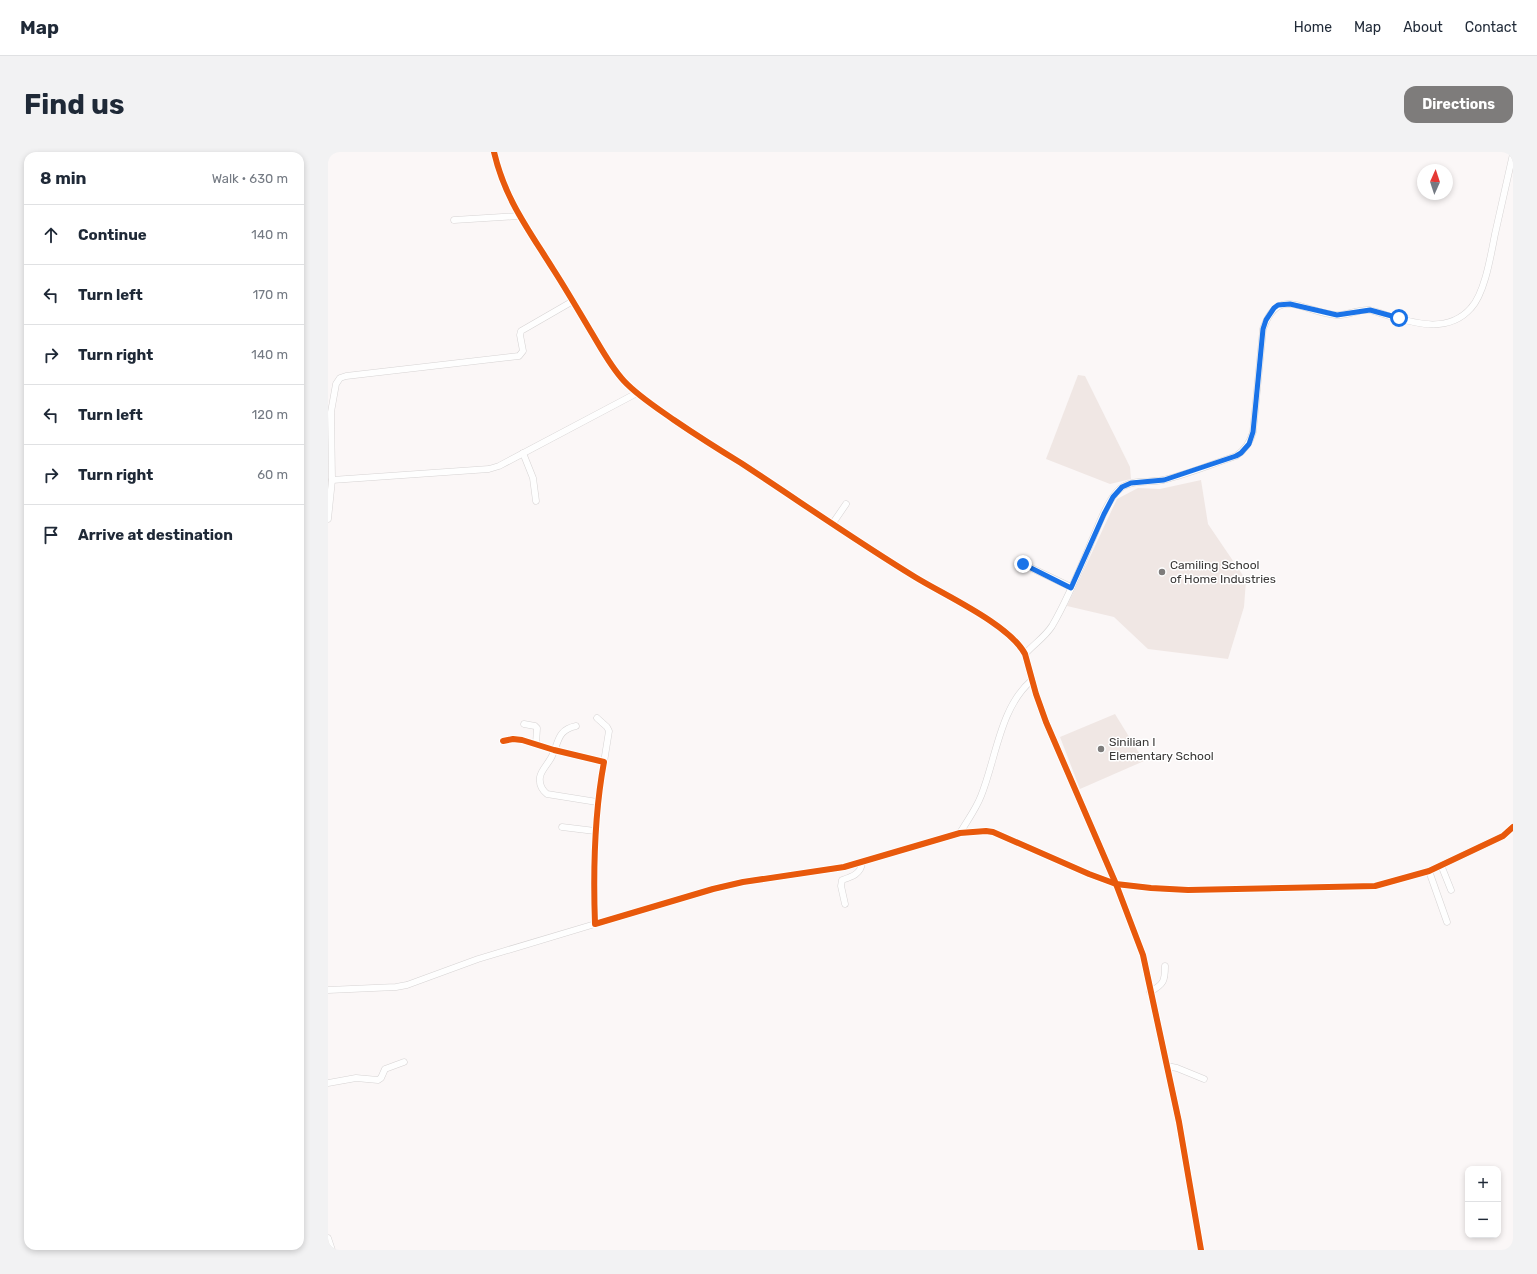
<!DOCTYPE html>
<html lang="en">
<head>
<meta charset="utf-8">
<style>
	:root { --surface:#fff; --page:#f2f2f3; --text:#1f2937; --muted:#747a83; --line:#e0e1e3; --accent:#7e7c7b }
	body { margin:0; font-family:Rubik,sans-serif; background:var(--page); color:var(--text) }
	.controls { position:absolute; right:12px; bottom:12px; display:grid; overflow:hidden; border-radius:8px; box-shadow:0 2px 6px #0003 }
	.controls button { width:36px; height:36px; display:grid; place-items:center; padding:0; border:0; border-bottom:1px solid var(--line); background:var(--surface); color:var(--text); font:20px sans-serif }
	.compass { position:absolute; left:1089px; top:12px; width:36px; height:36px; border-radius:50%; background:var(--surface); box-shadow:0 2px 6px #0003; rotate:3deg }
	.stop { position:absolute; width:12px; height:12px; margin:-9px; border:3px solid #1a73e8; border-radius:50%; background:#fff }
	.stop.end { background:#1a73e8; border-color:#fff; box-shadow:0 1px 4px #0008 }
	.list { margin:0; padding:0; list-style:none }
	h2 { display:flex; justify-content:space-between; align-items:center; height:52px; margin:0; padding:0 16px; font-size:17px }
	h2 small { font-size:13px; font-weight:400; color:var(--muted) }
	.list li { display:grid; grid-template-columns:26px 1fr auto; gap:12px; align-items:center; box-sizing:border-box; height:60px; padding:0 16px; border-top:1px solid var(--line) }
	.list b { display:block; font-size:15px; white-space:nowrap }
	.list em { font-size:13px; font-style:normal; color:var(--muted) }
	.icon { flex:none; width:22px; height:22px; fill:none; stroke:currentColor; stroke-width:2; stroke-linecap:round; stroke-linejoin:round }
	.map { position:relative; flex:none; width:1185px; height:1098px; overflow:hidden; border-radius:12px }
	header { display:flex; align-items:center; gap:24px; box-sizing:border-box; height:56px; padding:0 20px; background:var(--surface); border-bottom:1px solid var(--line) }
	header strong { font-size:19px }
	nav { display:flex; gap:22px; margin-inline-start:auto; font-size:14px }
	.intro { display:flex; align-items:center; justify-content:space-between; box-sizing:border-box; height:96px; padding:0 24px }
	h1 { margin:0; font-size:28px }
	.button { padding:10px 18px; border-radius:12px; background:var(--accent); color:#fff; font-size:14px; font-weight:700 }
	main { display:flex; gap:24px; padding:0 24px }
	aside { flex:1; background:var(--surface); border-radius:12px; box-shadow:0 2px 6px #0003 }
	.map>svg:first-child { display:block }
	.built { fill:#f0e7e4 }
	.lines { fill:none; stroke-linecap:round; stroke-linejoin:round }
	.minor-casing { stroke:#d6d3d3; stroke-width:7 }
	.minor { stroke:#fefefe; stroke-width:6 }
	.cycleway-casing { stroke:#fff; stroke-width:8 }
	.cycleway { stroke:#e8590c; stroke-width:6 }
	.route { stroke:#1a73e8; stroke-width:5 }
	.poi-dot { fill:#7e7c7b; stroke:#fff; stroke-width:1.5 }
	.labels { text-anchor:middle; dominant-baseline:central; stroke-width:3; stroke-linejoin:round; paint-order:stroke }
	.poi-label { font-size:12px; fill:#3b3938; stroke:#fff; text-anchor:start }
</style>
</head>
<body>
<header>
<strong>Map</strong>
<nav><a>Home</a><a>Map</a><a>About</a><a>Contact</a></nav>
</header>
<div class="intro"><h1>Find us</h1><a class="button">Directions</a></div>
<main>
<aside>
<h2>8 min<small>Walk · 630 m</small></h2>
<ul class="list">
<li><svg class="icon" aria-label="ahead" viewBox="0 0 24 24"><path d="M12 20V5M6 11l6-6 6 6"/></svg><div><b>Continue</b></div><em>140 m</em></li>
<li><svg class="icon" aria-label="left" viewBox="0 0 24 24"><path d="M17 20v-9H6M10 6l-5 5 5 5"/></svg><div><b>Turn left</b></div><em>170 m</em></li>
<li><svg class="icon" aria-label="right" viewBox="0 0 24 24"><path d="M7 20v-9h11M14 6l5 5-5 5"/></svg><div><b>Turn right</b></div><em>140 m</em></li>
<li><svg class="icon" aria-label="left" viewBox="0 0 24 24"><path d="M17 20v-9H6M10 6l-5 5 5 5"/></svg><div><b>Turn left</b></div><em>120 m</em></li>
<li><svg class="icon" aria-label="right" viewBox="0 0 24 24"><path d="M7 20v-9h11M14 6l5 5-5 5"/></svg><div><b>Turn right</b></div><em>60 m</em></li>
<li><svg class="icon" aria-label="arrive" viewBox="0 0 24 24"><path d="M6 21V4h12l-3 4 3 4H6"/></svg><div><b>Arrive at destination</b></div></li>
</ul>
</aside>
<div class="map">
<svg width="1185" height="1098" viewBox="0 0 1185 1098">
	<rect width="100%" height="100%" fill="#fbf7f7"/>
	<!-- built -->
	<g class="built">
		<path d="M750 223 757 224 802 315 803 327 782 332 718 307Z"/>
		<path d="M873 328 880 372 918 428 916 455 900 507 820 497 786 465 739 454 789 347 810 336 832 337Z"/>
		<path d="M787 562 816 609 752 637 732 585Z"/>
	</g>
	<g class="lines">
		<defs>
			<g id="minor">
				<path d="M166 0C177 47 200 77 225 117 238 137 250 158 262 178 273 196 282 214 296 229 310 244 329 256 346 268 368 283 390 297 413 311 471 349 528 389 587 425 616 443 681 472 697 502L708 542 718 570 788 732 815 803 851 970 873 1098"/>
				<path d="M126 68 191 64"/>
				<path d="M245 149 193 179 192 183 195 199 191 204 18 224 12 226 8 232 3 260 4 328 161 317 171 314 309 241"/>
				<path d="M195 301 205 326 208 349"/>
				<path d="M0 367 4 328"/>
				<path d="M505 371 518 352"/>
				<path d="M695 412 743 435"/>
				<path d="M697 502C706 492 717 485 724 474 740 447 752 417 764 388 771 373 781 342 796 334 808 327 823 331 835 328 860 322 884 312 908 304 917 298 922 291 925 280L935 177C950 133 975 160 1008 163 1019 164 1030 157 1041 158 1047 159 1055 162 1061 164 1089 172 1121 181 1143 156 1157 141 1163 102 1167 82 1173 55 1179 29 1185 2"/>
				<path d="M269 566 279 575 281 579 276 610"/>
				<path d="M196 572 207 574 209 576 208 592"/>
				<path d="M248 574C229 578 231 590 224 604 221 611 213 618 212 625 211 632 214 638 219 642L269 650"/>
				<path d="M175 589 185 587 194 588 226 598 276 610C266 664 265 717 267 772L385 737 415 730 516 715 632 681 658 679 665 680 761 722 788 732 823 736 860 738 1047 734 1101 719 1175 684 1185 675"/>
				<path d="M234 675 267 679"/>
				<path d="M632 681C639 669 648 657 653 644 668 607 672 555 704 528"/>
				<path d="M1113 713 1123 738"/>
				<path d="M1101 719 1119 770"/>
				<path d="M517 752 513 734 514 728C523 725 533 722 534 711"/>
				<path d="M0 838 68 835 79 833 150 807 267 772"/>
				<path d="M822 840C836 832 837 829 837 814"/>
				<path d="M839 914 849 916 876 927"/>
				<path d="M0 931 28 926 50 928 53 926 57 917 76 910"/>
				<path d="M0 1086 4 1098"/>
			</g>
		</defs>
		<!-- minor casing -->
		<use href="#minor" class="minor-casing"/>
		<!-- minor -->
		<use href="#minor" class="minor"/>
		<defs>
			<g id="cycleway">
				<path d="M166 0C177 47 200 77 225 117 238 137 250 158 262 178 273 196 282 214 296 229 310 244 329 256 346 268 368 283 390 297 413 311 471 349 528 389 587 425 616 443 681 472 697 502L708 542 718 570 788 732 815 803 851 970 873 1098"/>
				<path d="M175 589 185 587 194 588 226 598 276 610C266 664 265 717 267 772L385 737 415 730 516 715 632 681 658 679 665 680 761 722 788 732 823 736 860 738 1047 734 1101 719 1175 684 1185 675"/>
			</g>
		</defs>
		<!-- cycleway casing -->
		<use href="#cycleway" class="cycleway-casing"/>
		<!-- cycleway -->
		<use href="#cycleway" class="cycleway"/>
	</g>
	<g class="lines">
		<!-- route -->
		<path class="route" d="M695 412 743 436 776 362 785 345 794 335 803 331 836 328 908 304 913 301 921 292 925 280 935 177 938 168 946 156 950 153 962 152 1009 163 1042 158 1071 166"/>
	</g>
	<!-- markers -->
	<g class="poi-dot">
		<circle cx="834" cy="420" r="4"/>
		<circle cx="773" cy="597" r="4"/>
	</g>
	<g class="labels">
		<!-- poi labels -->
		<g class="poi-label">
			<text x="842" y="413">Camiling School<tspan x="842" dy="14">of Home Industries</tspan></text>
			<text x="781" y="590">Sinilian I<tspan x="781" dy="14">Elementary School</tspan></text>
		</g>
	</g>
</svg>
<div class="controls">
<button>+</button>
<button>−</button>
</div>
<svg class="compass" viewBox="-18 -18 36 36"><path d="M0-13l5 13h-10z" fill="#e53935"/><path d="M0 13l5-13h-10z" fill="#747a83"/></svg>
<div class="stop" style="left:1071px;top:166px"></div>
<div class="stop end" style="left:695px;top:412px"></div>
</div>
</main>
</body>
</html>
